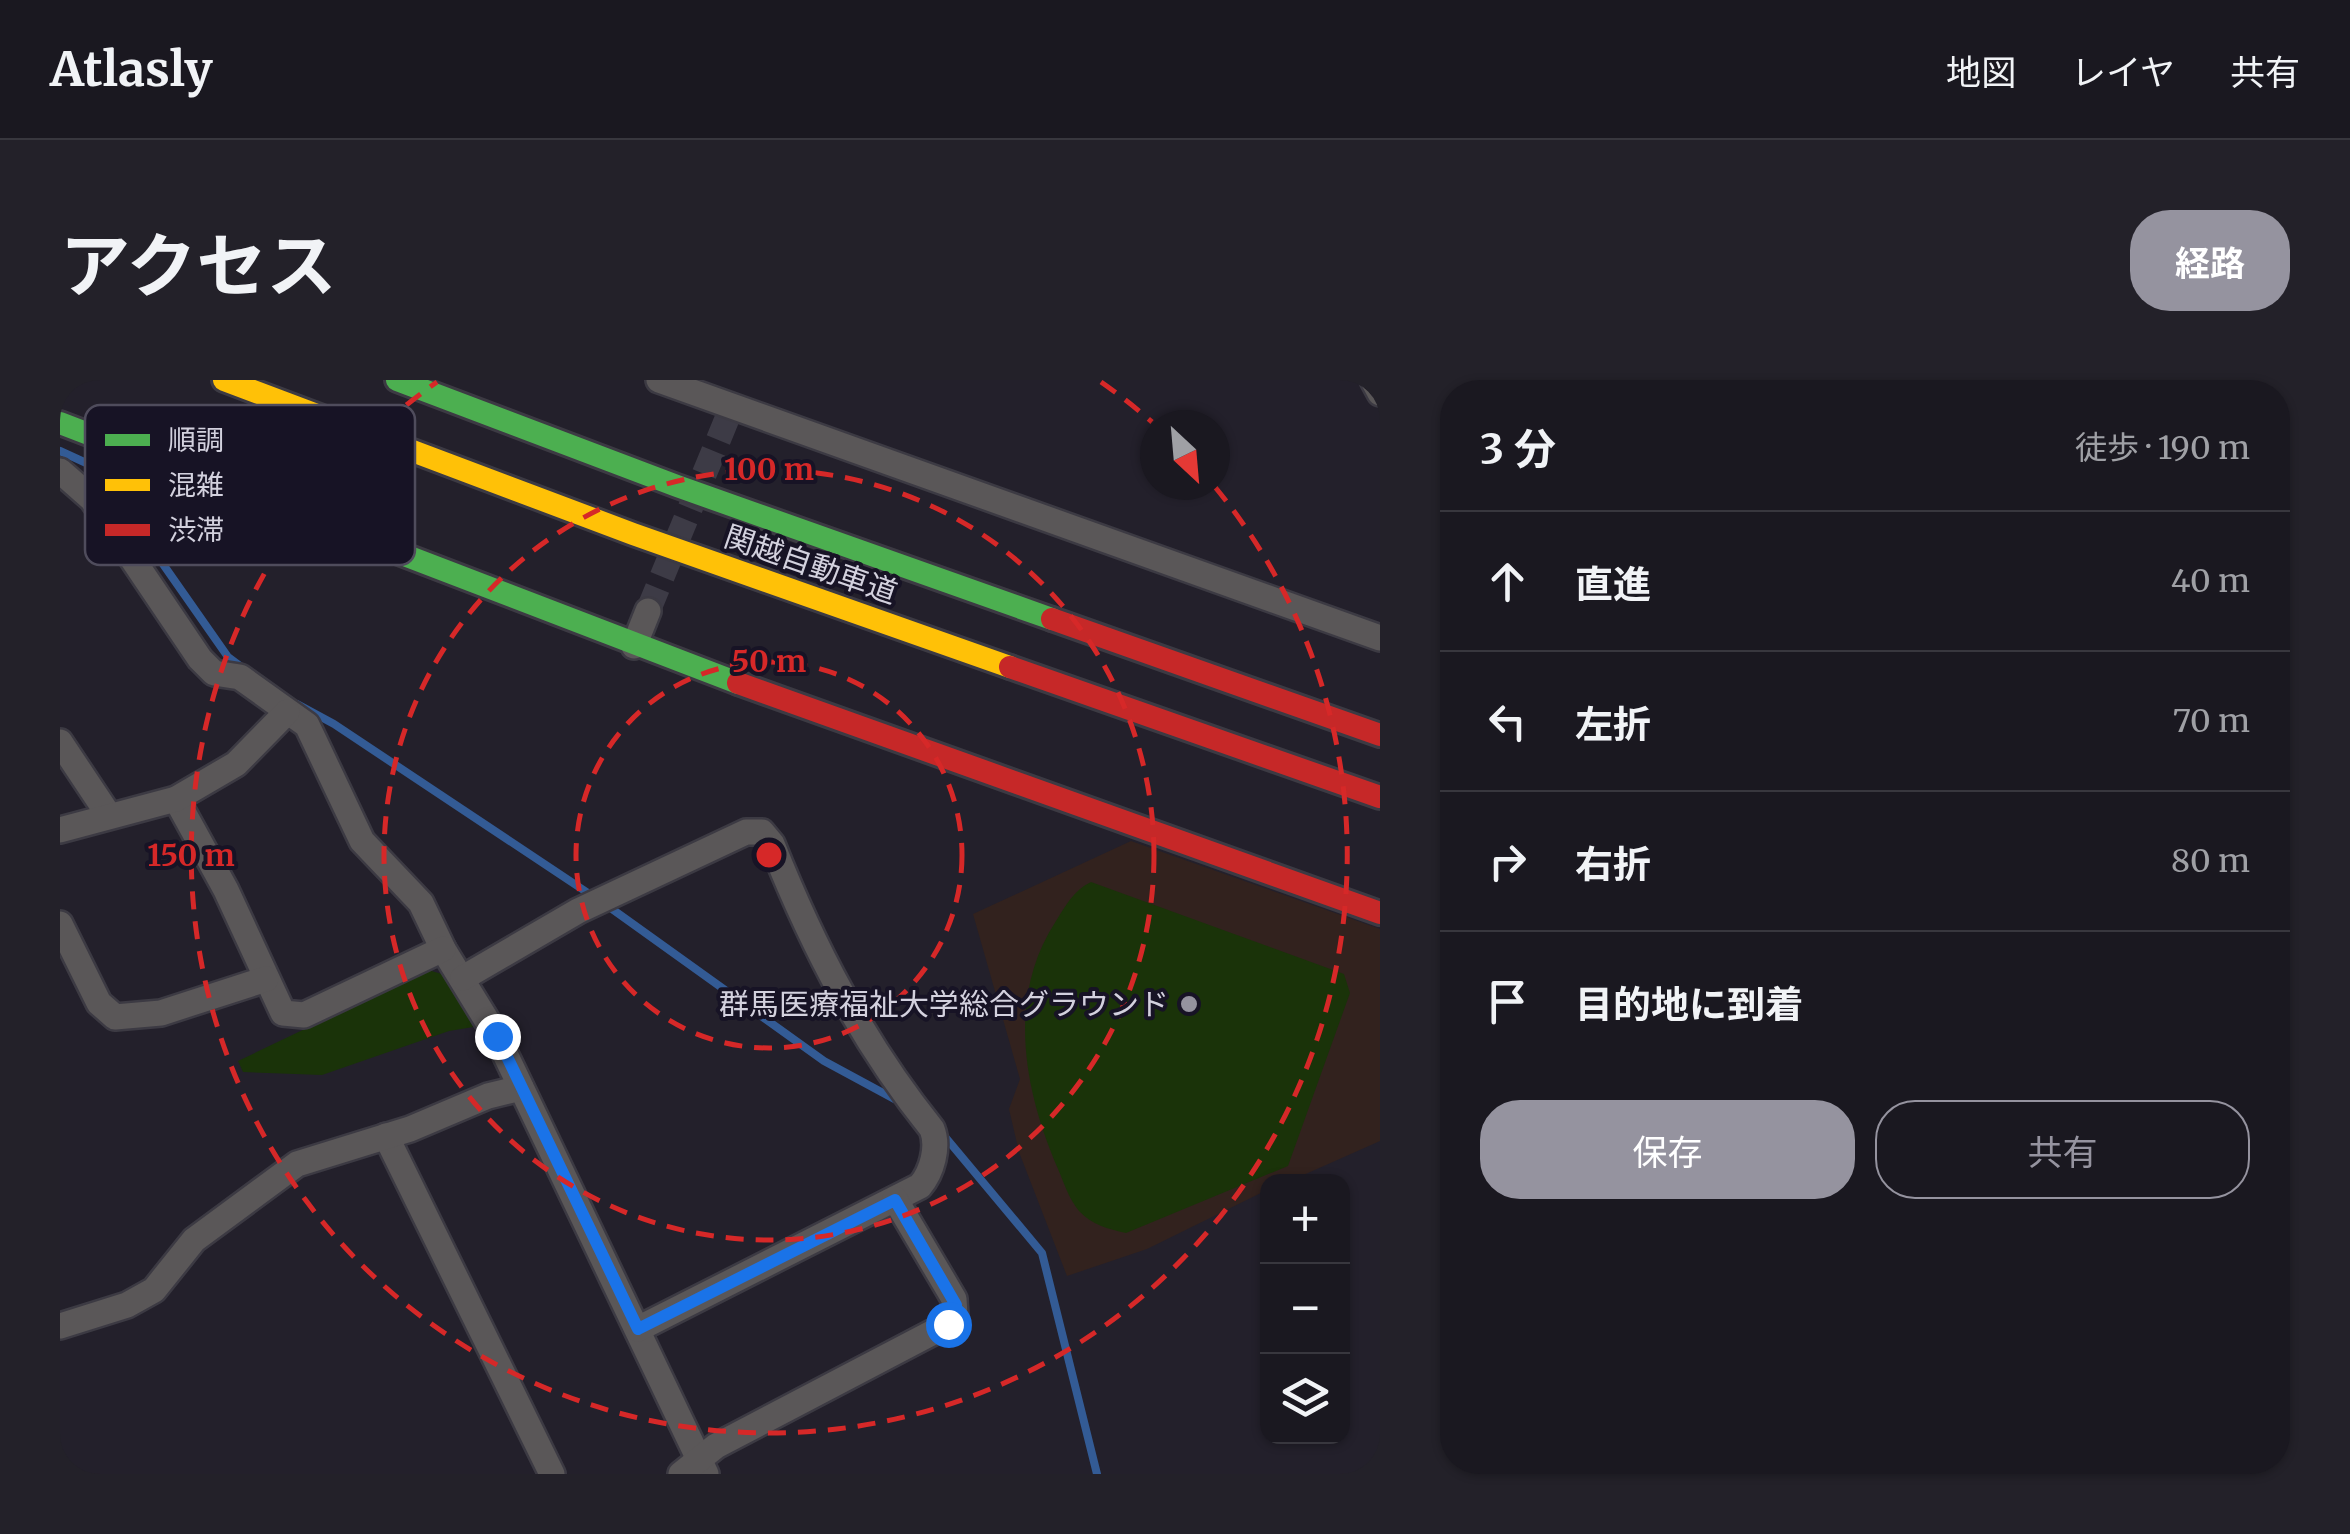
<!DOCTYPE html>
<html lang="ja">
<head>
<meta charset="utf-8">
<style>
	:root { --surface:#1a1820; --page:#232129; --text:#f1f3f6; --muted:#9fa0a5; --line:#38373e; --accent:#95939f }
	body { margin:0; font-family:Merriweather,"Noto Sans JP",serif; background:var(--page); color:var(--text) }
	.controls { position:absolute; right:30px; bottom:30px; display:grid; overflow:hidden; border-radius:20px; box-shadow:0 2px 8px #0004 }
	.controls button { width:90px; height:90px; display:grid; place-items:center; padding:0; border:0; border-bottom:2px solid var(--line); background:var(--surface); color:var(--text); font:50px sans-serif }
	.compass { position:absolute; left:1080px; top:30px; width:90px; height:90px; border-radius:50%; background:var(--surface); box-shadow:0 2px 8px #0004; rotate:154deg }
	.stop { position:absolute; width:30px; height:30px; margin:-22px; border:8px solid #1a73e8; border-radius:50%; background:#fff }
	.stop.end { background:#1a73e8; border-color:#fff; box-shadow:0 2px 10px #0008 }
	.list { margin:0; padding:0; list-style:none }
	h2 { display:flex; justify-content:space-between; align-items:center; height:130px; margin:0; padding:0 40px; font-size:42px }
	h2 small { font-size:32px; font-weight:400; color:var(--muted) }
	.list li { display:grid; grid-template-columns:65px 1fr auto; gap:30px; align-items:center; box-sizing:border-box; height:140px; padding:0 40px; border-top:2px solid var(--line) }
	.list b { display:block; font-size:38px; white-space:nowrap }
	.list em { font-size:32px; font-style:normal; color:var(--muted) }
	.actions { display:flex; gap:20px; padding:30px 40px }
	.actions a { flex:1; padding:22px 0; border:2px solid var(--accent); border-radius:40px; text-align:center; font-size:35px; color:var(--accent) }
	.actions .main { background:var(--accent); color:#fff }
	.icon { flex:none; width:55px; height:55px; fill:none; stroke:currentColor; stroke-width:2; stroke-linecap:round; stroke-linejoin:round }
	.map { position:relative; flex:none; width:1320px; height:1094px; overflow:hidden; border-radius:40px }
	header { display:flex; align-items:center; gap:60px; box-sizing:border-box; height:140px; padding:0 50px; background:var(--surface); border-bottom:2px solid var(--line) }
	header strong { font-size:48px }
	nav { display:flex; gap:55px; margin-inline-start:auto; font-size:35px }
	.intro { display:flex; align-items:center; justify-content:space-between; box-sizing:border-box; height:240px; padding:0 60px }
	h1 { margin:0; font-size:70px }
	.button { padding:25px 45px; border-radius:40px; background:var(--accent); color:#fff; font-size:35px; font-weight:700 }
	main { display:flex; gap:60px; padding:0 60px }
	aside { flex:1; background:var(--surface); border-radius:40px; box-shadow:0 2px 8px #0004 }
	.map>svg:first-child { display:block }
	.education { fill:#32221e }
	.green { fill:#1a3309 }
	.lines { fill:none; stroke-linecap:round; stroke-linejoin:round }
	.stream { stroke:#335b95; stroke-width:8 }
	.street-tunnel { stroke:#3d3b46; stroke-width:25; stroke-dasharray:25 12; stroke-linecap:butt }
	.street-casing { stroke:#3c3a43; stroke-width:30 }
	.fast-casing { stroke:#3c3a43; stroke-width:28 }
	.slow-casing { stroke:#3c3a43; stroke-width:28 }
	.jam-casing { stroke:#3c3a43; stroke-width:28 }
	.street { stroke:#5a5758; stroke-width:25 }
	.fast { stroke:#4caf50; stroke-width:22 }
	.slow { stroke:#ffc107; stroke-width:22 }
	.jam { stroke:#c62828; stroke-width:22 }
	.route { stroke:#1a73e8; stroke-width:12 }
	.ring { fill:none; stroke:#d62828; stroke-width:5; stroke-dasharray:18 12 }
	.poi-dot { fill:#95939f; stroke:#171325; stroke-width:4 }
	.labels { text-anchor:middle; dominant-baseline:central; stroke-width:8; stroke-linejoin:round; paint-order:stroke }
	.street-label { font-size:30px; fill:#d3d1de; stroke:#171325 }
	.poi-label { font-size:30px; fill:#d3d1de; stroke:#171325; text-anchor:end }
	.key { fill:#171325; stroke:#4f4c5c; stroke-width:2.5 }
	.key-label { font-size:28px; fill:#d3d1de }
	.centre { fill:#d62828; stroke:#171325; stroke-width:5 }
	.ring-label { font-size:30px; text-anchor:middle; font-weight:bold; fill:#d62828; stroke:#171325; stroke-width:8; stroke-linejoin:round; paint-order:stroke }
</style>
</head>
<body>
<header>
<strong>Atlasly</strong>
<nav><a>地図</a><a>レイヤ</a><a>共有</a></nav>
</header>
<div class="intro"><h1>アクセス</h1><a class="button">経路</a></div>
<main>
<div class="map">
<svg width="1320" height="1094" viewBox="0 0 1320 1094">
	<rect width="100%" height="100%" fill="#23202b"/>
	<!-- education -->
	<path class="education" d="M1071 461 1320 549V761L1230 801 1208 802 1207 810 1087 869 1007 896 959 772 949 729 960 699 913 534Z"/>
	<!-- green -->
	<g class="green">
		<path d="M1031 502 1284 594 1290 613 1228 786 1066 853C1048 849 1032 845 1019 831 1009 819 1004 803 998 789 964 710 946 617 996 541 1006 525 1014 510 1031 502Z"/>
		<path d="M368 590 385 595 413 647 389 651 262 695 183 692 178 681Z"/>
	</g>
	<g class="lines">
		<!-- stream -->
		<g class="stream">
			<path d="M0 71 35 87 168 277 184 289"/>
			<path d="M237 324 274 344 552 529 764 681 838 721"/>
			<path d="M881 752 982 873 1037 1094"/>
		</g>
		<!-- street-tunnel -->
		<path class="street-tunnel" d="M588 231 671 29"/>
		<defs>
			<g id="street">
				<path d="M599 0 1320 258"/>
				<path d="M1313 0 1320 13"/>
				<path d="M0 91 32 119 140 279 154 293 180 297 247 345 302 461 361 523 383 569 437 657 646 1094"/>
				<path d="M574 266 588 231"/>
				<path d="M0 362 48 434"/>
				<path d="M116 419 166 510 223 633 244 635 383 569"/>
				<path d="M0 450 116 419 176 384 227 332"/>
				<path d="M0 544 39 623 55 637 101 633 206 599"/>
				<path d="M403 598 518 531 686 452H702L712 464C753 567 802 662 872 749 879 767 872 792 860 806L578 949"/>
				<path d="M326 756 492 1094"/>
				<path d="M0 946 67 925 94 910 134 860 237 784 350 749 428 716 461 708"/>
				<path d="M621 1094 656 1066 883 947 895 936 894 919 835 819"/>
			</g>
			<g id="fast">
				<path d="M337 0 617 106 992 239"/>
				<path d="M0 43 678 303"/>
			</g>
			<path id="slow" d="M164 0 573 154 950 287"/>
			<g id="jam">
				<path d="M992 239 1320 355"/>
				<path d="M950 287 1320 417"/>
				<path d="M678 303 1320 533"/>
			</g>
		</defs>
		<!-- street casing -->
		<use href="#street" class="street-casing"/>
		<!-- fast casing -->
		<use href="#fast" class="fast-casing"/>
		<!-- slow casing -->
		<use href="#slow" class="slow-casing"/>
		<!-- jam casing -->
		<use href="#jam" class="jam-casing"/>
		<!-- street -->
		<use href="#street" class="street"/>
		<!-- fast -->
		<use href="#fast" class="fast"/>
		<!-- slow -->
		<use href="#slow" class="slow"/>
		<!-- jam -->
		<use href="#jam" class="jam"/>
	</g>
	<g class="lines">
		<!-- route -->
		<path class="route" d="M437 656 578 949 835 820 896 925 888 944"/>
	</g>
	<!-- distance rings -->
	<g class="ring">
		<circle cx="709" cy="475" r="193"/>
		<circle cx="709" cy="475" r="385"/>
		<path d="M1041 2A578 578 0 0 1 1092 42M1155 107A578 578 0 1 1 377 2"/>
	</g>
	<!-- markers -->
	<circle class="poi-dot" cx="1129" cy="624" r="10"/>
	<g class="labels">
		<!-- street labels -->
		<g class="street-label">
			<text transform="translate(751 184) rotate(19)">関越自動車道</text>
		</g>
		<!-- poi labels -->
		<g class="poi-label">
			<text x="1109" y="624">群馬医療福祉大学総合グラウンド</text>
		</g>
	</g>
	<!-- legend -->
	<rect x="25" y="25" width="330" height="160" rx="15" class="key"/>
	<rect x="45" y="54" width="45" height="12" fill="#4caf50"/>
	<rect x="45" y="99" width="45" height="12" fill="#ffc107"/>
	<rect x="45" y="144" width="45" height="12" fill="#c62828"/>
	<g class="key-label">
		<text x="108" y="70">順調</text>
		<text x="108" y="115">混雑</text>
		<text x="108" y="160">渋滞</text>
	</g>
	<circle cx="709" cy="475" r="15" class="centre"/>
	<g class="ring-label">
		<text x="709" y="100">100 m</text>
		<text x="709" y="292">50 m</text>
		<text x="131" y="486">150 m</text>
	</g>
</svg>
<div class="controls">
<button>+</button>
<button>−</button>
<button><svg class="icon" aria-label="layers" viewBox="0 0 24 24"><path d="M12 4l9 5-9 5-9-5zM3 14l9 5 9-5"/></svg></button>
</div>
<svg class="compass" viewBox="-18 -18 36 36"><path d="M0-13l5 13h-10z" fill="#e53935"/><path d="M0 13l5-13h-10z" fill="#9fa0a5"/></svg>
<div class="stop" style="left:888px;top:944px"></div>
<div class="stop end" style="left:437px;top:656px"></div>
</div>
<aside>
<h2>3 分<small>徒歩 · 190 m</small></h2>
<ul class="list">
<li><svg class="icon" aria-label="ahead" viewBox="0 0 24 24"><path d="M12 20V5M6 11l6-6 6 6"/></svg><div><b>直進</b></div><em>40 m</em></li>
<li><svg class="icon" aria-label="left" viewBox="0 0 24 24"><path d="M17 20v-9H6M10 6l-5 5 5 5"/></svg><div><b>左折</b></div><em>70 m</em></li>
<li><svg class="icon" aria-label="right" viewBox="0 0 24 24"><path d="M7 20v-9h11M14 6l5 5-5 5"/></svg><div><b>右折</b></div><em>80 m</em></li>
<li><svg class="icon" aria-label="arrive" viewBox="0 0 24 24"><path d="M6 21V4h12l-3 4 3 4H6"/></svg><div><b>目的地に到着</b></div></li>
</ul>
<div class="actions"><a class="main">保存</a><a>共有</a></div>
</aside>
</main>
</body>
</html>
